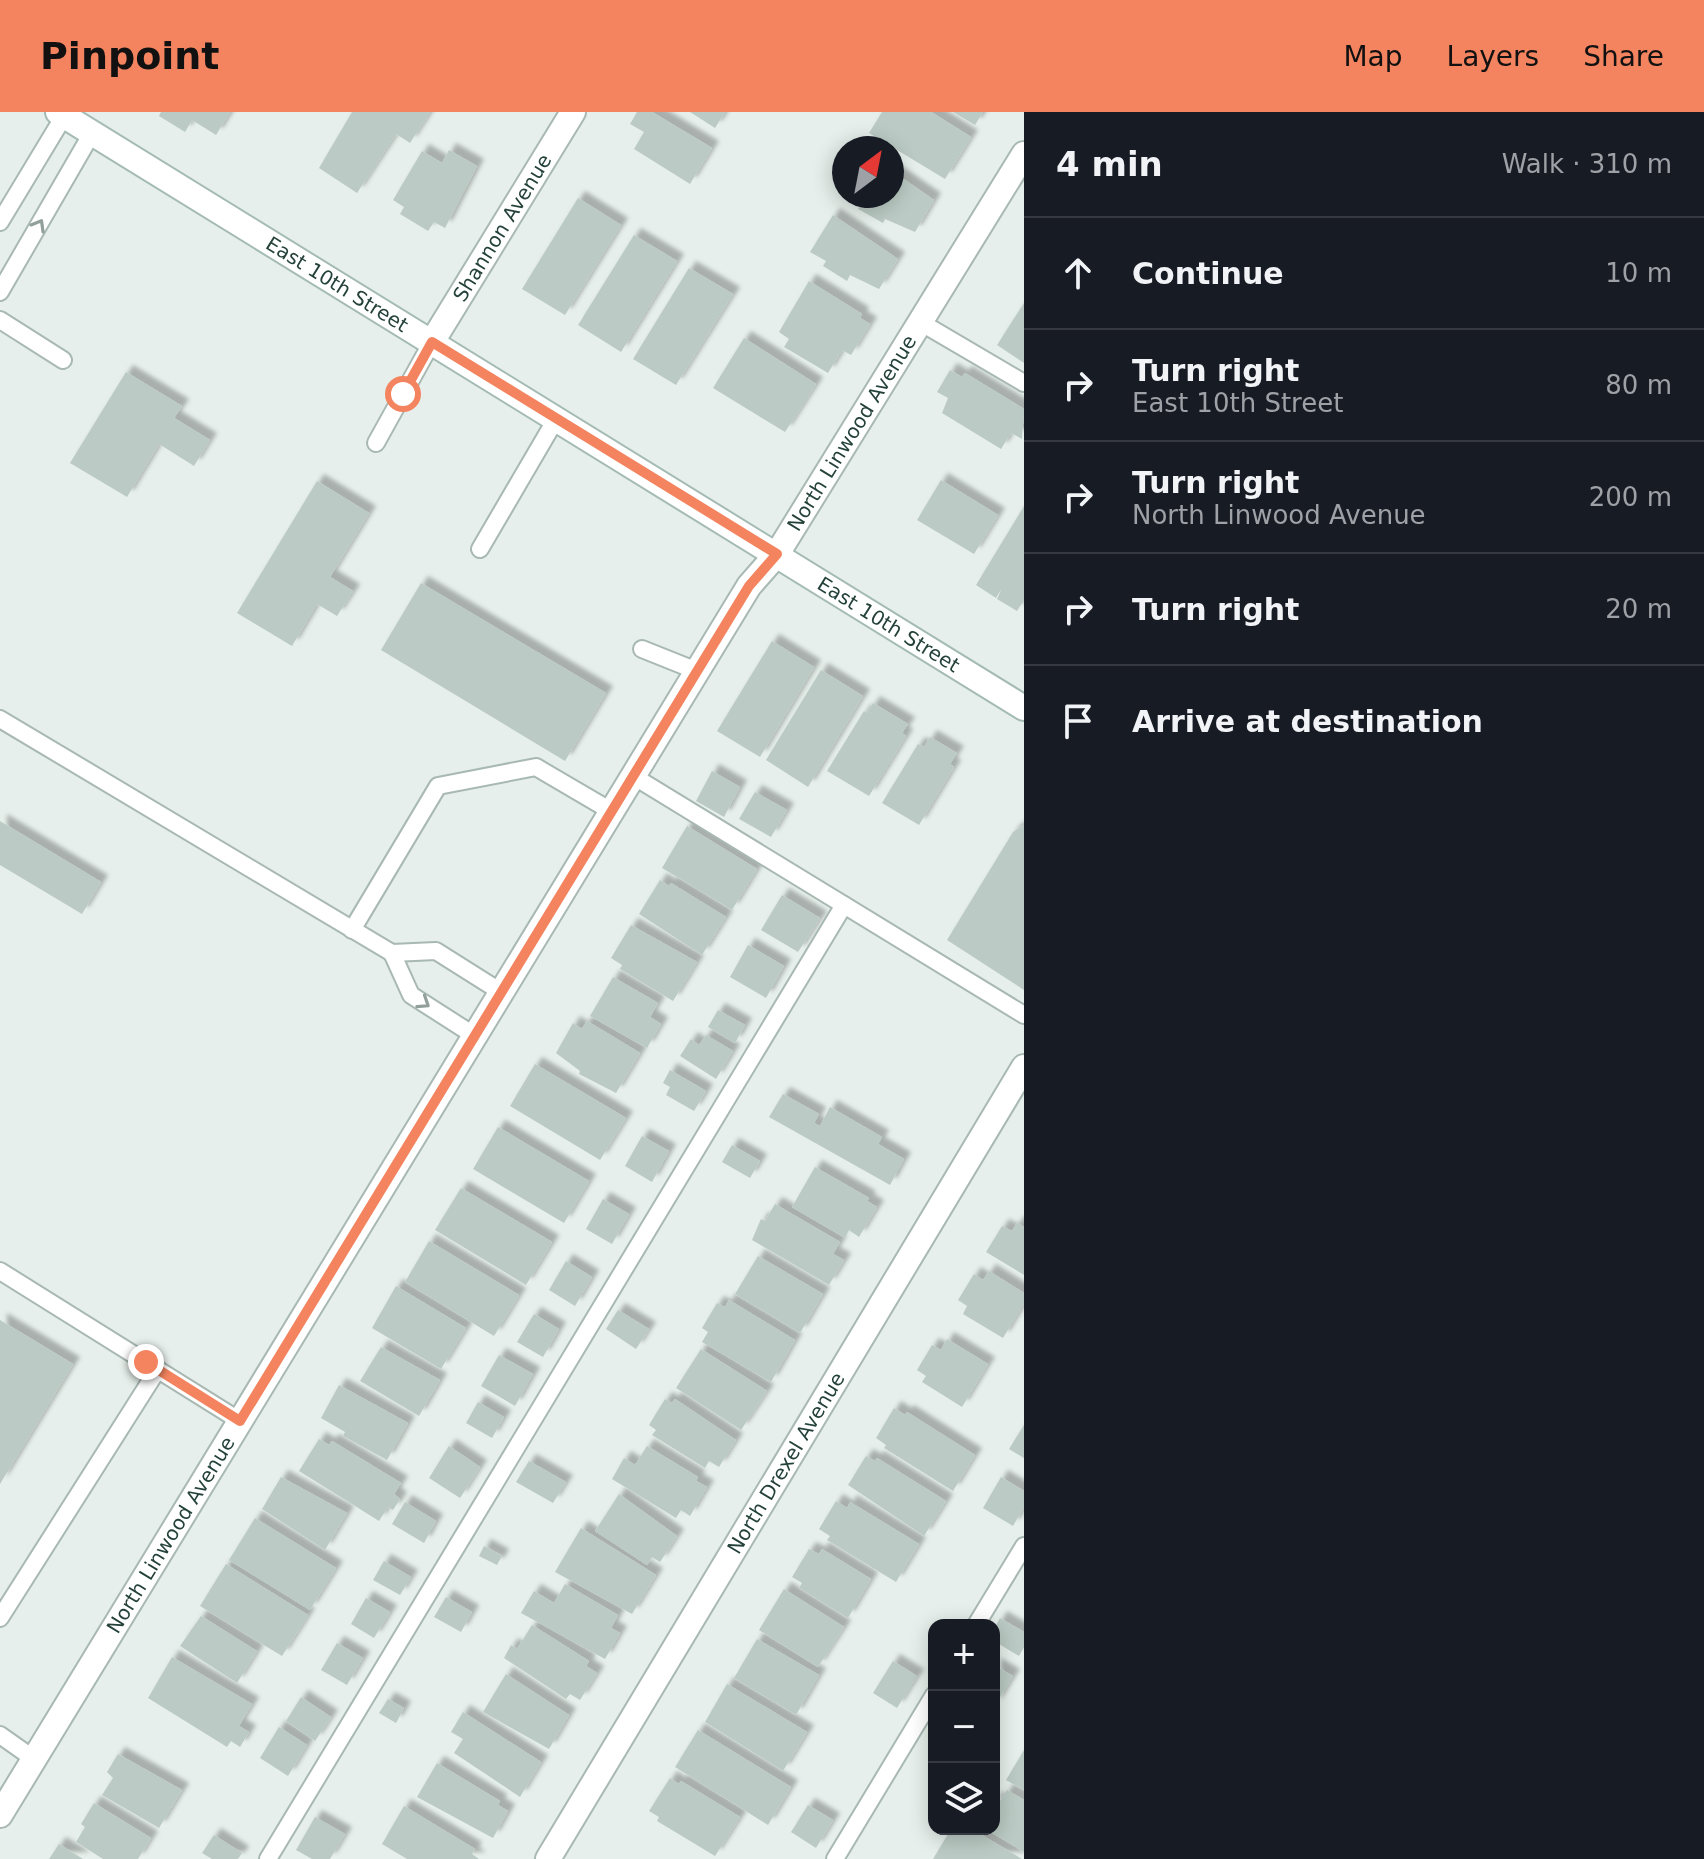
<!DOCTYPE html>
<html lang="en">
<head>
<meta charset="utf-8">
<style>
	:root { --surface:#171b24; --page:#242831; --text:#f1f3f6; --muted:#9ea1a6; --line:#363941; --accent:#f4845f }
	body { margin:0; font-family:"DejaVu Sans",sans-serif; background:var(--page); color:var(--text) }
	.controls { position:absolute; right:24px; bottom:24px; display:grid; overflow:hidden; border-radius:16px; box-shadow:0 4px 20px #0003 }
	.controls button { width:72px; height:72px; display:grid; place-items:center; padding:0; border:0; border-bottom:2px solid var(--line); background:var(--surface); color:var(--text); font:40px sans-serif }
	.compass { position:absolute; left:832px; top:24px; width:72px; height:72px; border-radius:50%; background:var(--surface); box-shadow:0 4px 20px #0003; rotate:32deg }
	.stop { position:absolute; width:24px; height:24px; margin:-18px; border:6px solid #f4845f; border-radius:50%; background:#fff }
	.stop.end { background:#f4845f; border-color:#fff; box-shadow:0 2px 8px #0008 }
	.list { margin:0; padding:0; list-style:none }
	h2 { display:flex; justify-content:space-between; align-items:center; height:104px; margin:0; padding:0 32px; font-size:34px }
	h2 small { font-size:26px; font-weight:400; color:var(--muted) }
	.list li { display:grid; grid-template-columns:52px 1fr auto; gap:24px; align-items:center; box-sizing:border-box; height:112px; padding:0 32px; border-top:2px solid var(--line) }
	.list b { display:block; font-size:30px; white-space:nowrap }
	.list p { margin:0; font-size:26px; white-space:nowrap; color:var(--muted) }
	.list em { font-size:26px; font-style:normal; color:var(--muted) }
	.icon { flex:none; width:44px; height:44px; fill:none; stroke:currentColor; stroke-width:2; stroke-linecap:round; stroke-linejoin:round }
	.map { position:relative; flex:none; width:1024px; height:1747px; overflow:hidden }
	header { display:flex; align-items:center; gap:48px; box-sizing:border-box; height:112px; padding:0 40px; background:var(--accent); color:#111 }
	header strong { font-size:38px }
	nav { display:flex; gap:44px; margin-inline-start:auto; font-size:28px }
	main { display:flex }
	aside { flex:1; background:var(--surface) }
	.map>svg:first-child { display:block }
	.building { fill:#bbcac4; filter:url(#shadow) }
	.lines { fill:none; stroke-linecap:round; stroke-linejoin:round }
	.lane-casing { stroke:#a8b8b2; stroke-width:20 }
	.street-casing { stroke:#a8b8b2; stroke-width:28 }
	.secondary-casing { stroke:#a4bbb3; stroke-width:28 }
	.lane { stroke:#fff; stroke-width:16 }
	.street { stroke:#fff; stroke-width:24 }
	.secondary { stroke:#fff; stroke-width:24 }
	.oneway { stroke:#92a09c }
	.route { stroke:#f4845f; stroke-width:10 }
	.labels { text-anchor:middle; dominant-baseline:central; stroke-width:8; stroke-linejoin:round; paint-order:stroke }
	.street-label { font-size:20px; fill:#24423a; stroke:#f7fbf9 }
</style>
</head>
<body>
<header>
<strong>Pinpoint</strong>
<nav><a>Map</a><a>Layers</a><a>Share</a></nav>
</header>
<main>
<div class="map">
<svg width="1024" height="1747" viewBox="0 0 1024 1747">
	<defs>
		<filter id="shadow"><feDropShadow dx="7" dy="-7" stdDeviation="2" flood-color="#0004"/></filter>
	</defs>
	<rect width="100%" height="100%" fill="#e6efeb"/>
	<!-- building -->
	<g class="building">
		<path d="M161 0H230L216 23 192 8 185 20 159 4Z"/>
		<path d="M352 0H430L410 31 396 22 357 81 319 56Z"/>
		<path d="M637 0H652L712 36 690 72 634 37 644 20 630 12Z"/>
		<path d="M690 0H725L715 16Z"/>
		<path d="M882 0H931L971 25 945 67 869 21Z"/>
		<path d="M953 0H983L975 13Z"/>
		<path d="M449 38 477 54 445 116 434 110 428 119 400 102 404 95 393 88 422 39 442 51Z"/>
		<path d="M892 59 934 88 915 120 885 107 883 111 858 97 861 92 848 84H892Z"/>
		<path d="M578 86 621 113 565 203 522 177Z"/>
		<path d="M833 103 898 147 879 177 850 163 847 169 823 154 826 149 810 140Z"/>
		<path d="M634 123 677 149 621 240 578 213Z"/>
		<path d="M689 156 733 182 676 273 633 247Z"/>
		<path d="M809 169 862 202 860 206 870 212 851 243 842 238 828 261 784 235 789 227 779 220Z"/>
		<path d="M1024 191V251L997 233Z"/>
		<path d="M744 226 816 272 785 320 713 276Z"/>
		<path d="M950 258 962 265 965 261 1024 297 1022 327 1011 321 1001 337 942 301 948 286 937 280Z"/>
		<path d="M126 260 182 294 174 306 210 328 194 354 159 332 127 385 70 351Z"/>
		<path d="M941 368 998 403 974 442 917 408Z"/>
		<path d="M317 369 369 401 330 465 353 479 337 504 317 492 292 534 237 501Z"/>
		<path d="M1024 394V488L1017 499 997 487 1002 476 996 486 976 473Z"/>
		<path d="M421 471 606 581 565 649 381 538Z"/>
		<path d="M772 529 814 555 760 645 717 619Z"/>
		<path d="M821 558 863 584 808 675 766 648Z"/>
		<path d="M873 591 908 612 902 621 906 624 869 684 827 659 864 599 867 601Z"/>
		<path d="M930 625 957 641 950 652 954 655 919 713 882 691 918 632 924 635Z"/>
		<path d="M712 659 740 675 724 705 696 689Z"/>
		<path d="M755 680 787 698 771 725 739 707Z"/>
		<path d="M0 709 101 770 82 802 0 753Z"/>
		<path d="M1024 713V878L947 828 1013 720Z"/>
		<path d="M687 714 757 757 732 798 662 756Z"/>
		<path d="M660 768 669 774 671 771 726 805 702 843 639 802Z"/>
		<path d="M782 783 820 806 798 840 761 818Z"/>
		<path d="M631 813 697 850 673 889 620 857 622 853 611 846Z"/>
		<path d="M748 833 784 854 766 886 730 865Z"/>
		<path d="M613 865 658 891 650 905 661 912 647 936 590 904Z"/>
		<path d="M718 898 745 913 735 931 708 915Z"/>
		<path d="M587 909 640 941 616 981 579 962 580 959 556 941 573 911 582 917Z"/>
		<path d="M706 923 733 939 716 967 680 944 691 927 699 933Z"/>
		<path d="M535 952 626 1006 600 1048 510 994Z"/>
		<path d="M670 958 706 979 694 999 666 983 670 975 663 971Z"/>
		<path d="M783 982 819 1002 814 1011 820 1014 830 995 882 1025 878 1032 904 1047 890 1073 769 1005Z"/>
		<path d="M498 1015 589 1069 564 1111 473 1057Z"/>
		<path d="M642 1024 669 1039 652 1070 625 1054Z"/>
		<path d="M732 1033 760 1049 750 1066 722 1050Z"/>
		<path d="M815 1055 869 1086 867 1089 877 1095 859 1125 849 1118 845 1126 792 1095Z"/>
		<path d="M461 1076 552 1130 526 1173 435 1118Z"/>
		<path d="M603 1087 629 1102 612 1132 586 1117Z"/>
		<path d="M775 1092 840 1130 833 1142 844 1148 829 1173 752 1128 761 1107 765 1109Z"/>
		<path d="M1017 1111 1024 1115V1163L986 1140 1002 1114 1012 1119Z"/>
		<path d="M429 1129 519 1183 494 1224 405 1170Z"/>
		<path d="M758 1144 823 1182 800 1221 735 1182Z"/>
		<path d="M566 1149 592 1165 575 1194 549 1178Z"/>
		<path d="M989 1159 1024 1181V1191L1003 1226 963 1202 967 1194 958 1188 974 1162 983 1168Z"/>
		<path d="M396 1174 466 1216 441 1257 372 1216Z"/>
		<path d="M729 1188 795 1228 771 1270 702 1230 708 1220 702 1216 717 1191 725 1195Z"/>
		<path d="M618 1198 649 1217 636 1237 606 1217Z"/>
		<path d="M534 1202 559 1217 543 1245 517 1230Z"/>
		<path d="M0 1208 73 1252 0 1372Z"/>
		<path d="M947 1227 988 1252 962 1295 922 1270 926 1264 917 1258 932 1233 941 1238Z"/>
		<path d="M381 1235 440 1268 419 1304 360 1269Z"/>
		<path d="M701 1237 767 1279 741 1318 676 1276Z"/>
		<path d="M499 1243 533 1262 515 1294 481 1274Z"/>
		<path d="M339 1273 408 1311 387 1348 343 1324 345 1320 321 1306Z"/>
		<path d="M665 1287 672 1291 675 1287 736 1328 719 1355 709 1349 705 1356 652 1323 656 1318 649 1313Z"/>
		<path d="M478 1290 504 1305 492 1326 466 1311Z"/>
		<path d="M894 1296 905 1303 907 1300 975 1343 953 1379 884 1336 886 1333 876 1326Z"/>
		<path d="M1024 1313V1346L1009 1337Z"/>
		<path d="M319 1327 329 1333 332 1329 401 1371 394 1382 400 1387 393 1398 388 1395 379 1409 299 1359Z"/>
		<path d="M449 1334 480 1355 460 1386 429 1366Z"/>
		<path d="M647 1334 698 1365 696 1369 707 1375 690 1404 681 1398 676 1406 612 1367 624 1346 635 1353Z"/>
		<path d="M866 1344 875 1349 877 1346 946 1389 924 1424 848 1373Z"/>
		<path d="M529 1349 566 1370 553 1391 516 1370Z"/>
		<path d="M281 1365 347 1401 325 1438 262 1397Z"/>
		<path d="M1001 1365 1024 1379V1395L1013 1414 983 1396Z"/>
		<path d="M619 1382 677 1424 660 1450 652 1445 647 1453 595 1419Z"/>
		<path d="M836 1389 847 1396 850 1390 919 1432 896 1470 827 1428 830 1424 819 1417Z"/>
		<path d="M405 1390 436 1409 424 1431 392 1412Z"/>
		<path d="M255 1406 336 1456 310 1498 229 1448Z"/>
		<path d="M581 1416 656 1463 632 1502 555 1460Z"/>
		<path d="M484 1434 502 1444 497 1453 479 1444Z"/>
		<path d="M809 1437 819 1442 822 1437 871 1467 848 1506 799 1476 802 1471 792 1465Z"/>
		<path d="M384 1449 411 1465 400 1483 373 1468Z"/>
		<path d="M226 1452 308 1503 282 1544 200 1494Z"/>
		<path d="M565 1472 618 1503 611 1516 620 1521 605 1547 521 1501 534 1479 554 1491Z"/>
		<path d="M784 1477 844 1515 818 1555 759 1518Z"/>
		<path d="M446 1485 472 1500 461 1520 434 1505Z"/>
		<path d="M366 1486 390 1500 374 1526 351 1512Z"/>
		<path d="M201 1504 257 1539 237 1571 180 1534Z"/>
		<path d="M1000 1506 1024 1520V1535L1019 1544 994 1529V1517Z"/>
		<path d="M532 1513 589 1549 586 1554 597 1561 580 1588 570 1582 566 1587 504 1546 511 1533 517 1537Z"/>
		<path d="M757 1527 819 1563 796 1603 734 1566Z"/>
		<path d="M337 1531 363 1546 347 1573 321 1558Z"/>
		<path d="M172 1545 252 1592 239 1614 249 1620 240 1635 231 1629 227 1635 148 1586Z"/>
		<path d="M893 1549 917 1564 897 1596 873 1581Z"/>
		<path d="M994 1553 1013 1564 994 1595Z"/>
		<path d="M506 1562 569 1603 549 1637 483 1600Z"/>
		<path d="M727 1572 807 1620 783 1659 705 1610Z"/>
		<path d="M301 1585 331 1605 315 1629 286 1609Z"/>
		<path d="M388 1587 404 1596 396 1611 379 1601Z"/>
		<path d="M463 1600 541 1650 520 1685 454 1641 463 1627 451 1620Z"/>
		<path d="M279 1615 307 1633 288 1664 260 1646Z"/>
		<path d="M698 1618 791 1675 768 1713 675 1655Z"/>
		<path d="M1024 1638V1678L1006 1668Z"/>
		<path d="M118 1642 182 1678 159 1716 102 1683 113 1666 107 1660Z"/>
		<path d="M437 1651 500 1689 498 1693 508 1699 493 1726 417 1685Z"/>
		<path d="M670 1666 679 1672 681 1669 740 1705 715 1744 657 1709 659 1705 649 1699Z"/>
		<path d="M1007 1678 1024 1688V1740L986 1717H994V1686L1000 1689Z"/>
		<path d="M94 1691 151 1726 138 1747H103L76 1730 85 1715 81 1712Z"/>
		<path d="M808 1693 833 1708 816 1736 791 1720Z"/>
		<path d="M404 1694 475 1737 472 1742 479 1747H407L382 1732Z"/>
		<path d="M315 1705 345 1722 330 1747H312L296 1738Z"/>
		<path d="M951 1717H972L1022 1747H933Z"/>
		<path d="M214 1723 242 1741 238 1747H212L202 1741Z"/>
		<path d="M59 1732 83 1747H49Z"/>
	</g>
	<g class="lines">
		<defs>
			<g id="lane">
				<path d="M0 110 64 4"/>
				<path d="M0 180 92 21"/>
				<path d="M0 208 63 248"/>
				<path d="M920 210 1024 271"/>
				<path d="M376 331 432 230"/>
				<path d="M480 437 556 307"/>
				<path d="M642 537 697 559"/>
				<path d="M0 607 392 841 436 839 501 880"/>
				<path d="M633 664 1024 903"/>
				<path d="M352 818 438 674 536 655 611 699"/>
				<path d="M392 841 411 883 475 924"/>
				<path d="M0 1159 240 1309"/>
				<path d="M0 1506 158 1257"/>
				<path d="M976 1513 1024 1434"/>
				<path d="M0 1623 34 1647"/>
				<path d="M268 1747 844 793"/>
				<path d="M835 1747 934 1583"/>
			</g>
			<g id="street">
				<path id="s1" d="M432 230 573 0"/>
				<path id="s2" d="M0 1703 749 474 777 442 1024 42"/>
				<path id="s3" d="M548 1747 1024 955"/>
			</g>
			<g id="secondary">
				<path id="s4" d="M58 0 1024 596"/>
			</g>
		</defs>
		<!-- lane casing -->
		<use href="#lane" class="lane-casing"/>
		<!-- street casing -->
		<use href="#street" class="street-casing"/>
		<!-- secondary casing -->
		<use href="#secondary" class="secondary-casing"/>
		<!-- lane -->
		<use href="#lane" class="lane"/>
		<!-- street -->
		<use href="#street" class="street"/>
		<!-- secondary -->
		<use href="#secondary" class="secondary"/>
	</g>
	<!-- one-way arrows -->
	<defs><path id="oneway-chevron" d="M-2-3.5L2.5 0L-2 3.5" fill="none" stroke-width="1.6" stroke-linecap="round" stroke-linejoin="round" transform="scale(2)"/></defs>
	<g class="oneway">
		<use href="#oneway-chevron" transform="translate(39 113) rotate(-60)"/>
		<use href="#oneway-chevron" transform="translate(424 891) rotate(33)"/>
	</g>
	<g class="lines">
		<!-- route -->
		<path class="route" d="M146 1250 240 1309 749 474 777 442 432 230 403 282"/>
	</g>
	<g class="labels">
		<!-- street labels -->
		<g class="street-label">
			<text stroke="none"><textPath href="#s1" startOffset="134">Shannon Avenue</textPath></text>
			<text stroke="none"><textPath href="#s4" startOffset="328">East 10th Street</textPath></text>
			<text stroke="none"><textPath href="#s2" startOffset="1624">North Linwood Avenue</textPath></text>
			<text stroke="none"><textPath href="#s4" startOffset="976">East 10th Street</textPath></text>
			<text stroke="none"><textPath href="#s3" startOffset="462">North Drexel Avenue</textPath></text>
			<text stroke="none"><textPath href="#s2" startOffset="328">North Linwood Avenue</textPath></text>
		</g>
	</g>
</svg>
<div class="controls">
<button>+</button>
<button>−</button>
<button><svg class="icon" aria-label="layers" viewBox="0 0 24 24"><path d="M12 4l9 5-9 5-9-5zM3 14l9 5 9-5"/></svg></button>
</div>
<svg class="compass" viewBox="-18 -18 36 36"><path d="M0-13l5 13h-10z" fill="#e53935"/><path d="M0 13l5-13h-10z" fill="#9ea1a6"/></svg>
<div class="stop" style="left:403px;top:282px"></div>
<div class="stop end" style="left:146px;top:1250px"></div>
</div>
<aside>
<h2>4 min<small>Walk · 310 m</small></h2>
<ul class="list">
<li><svg class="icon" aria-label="ahead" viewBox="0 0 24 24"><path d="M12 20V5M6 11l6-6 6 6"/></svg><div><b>Continue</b></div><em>10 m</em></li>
<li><svg class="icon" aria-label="right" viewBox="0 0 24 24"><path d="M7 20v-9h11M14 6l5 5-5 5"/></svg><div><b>Turn right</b><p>East 10th Street</p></div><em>80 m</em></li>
<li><svg class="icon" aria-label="right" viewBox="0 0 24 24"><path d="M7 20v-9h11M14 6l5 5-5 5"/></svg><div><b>Turn right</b><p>North Linwood Avenue</p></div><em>200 m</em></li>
<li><svg class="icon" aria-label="right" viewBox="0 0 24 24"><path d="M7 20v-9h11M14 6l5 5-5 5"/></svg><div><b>Turn right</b></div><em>20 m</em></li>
<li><svg class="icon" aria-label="arrive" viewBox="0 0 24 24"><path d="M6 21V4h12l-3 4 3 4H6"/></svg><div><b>Arrive at destination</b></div></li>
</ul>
</aside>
</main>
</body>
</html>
